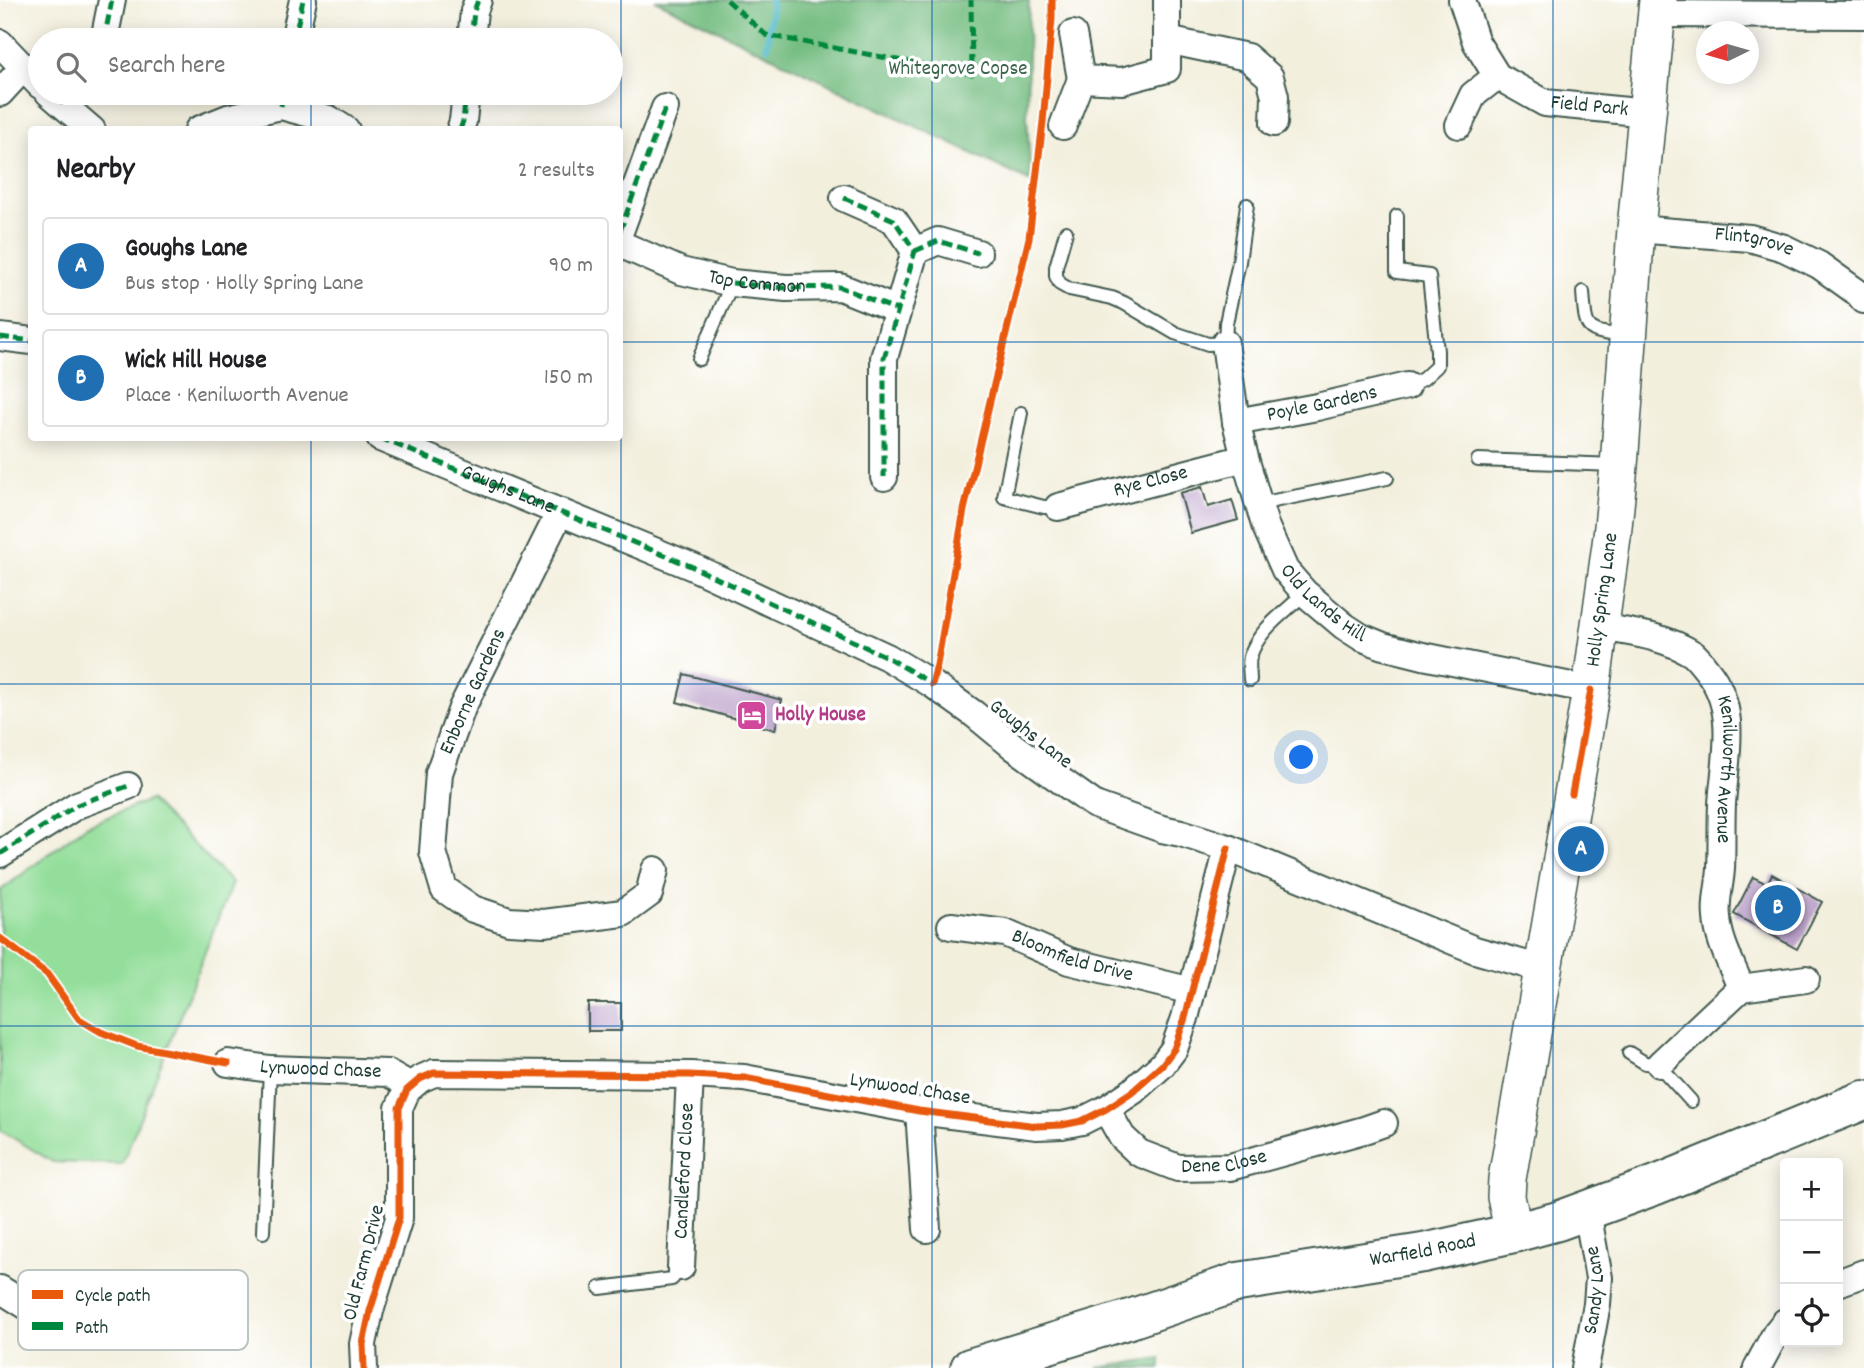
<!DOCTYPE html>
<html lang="en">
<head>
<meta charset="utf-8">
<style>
	:root { --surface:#fff; --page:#f2f2f2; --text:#202124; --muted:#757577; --line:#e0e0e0; --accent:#1f6fb2 }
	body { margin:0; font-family:Dekko,sans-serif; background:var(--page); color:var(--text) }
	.controls { position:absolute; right:21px; bottom:21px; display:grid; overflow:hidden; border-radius:7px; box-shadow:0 4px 18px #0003 }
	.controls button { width:63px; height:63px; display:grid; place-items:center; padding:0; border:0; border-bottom:2px solid var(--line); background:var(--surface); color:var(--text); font:35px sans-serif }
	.compass { position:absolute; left:1696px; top:21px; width:63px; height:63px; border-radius:50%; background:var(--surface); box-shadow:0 4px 18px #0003; rotate:265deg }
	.you { position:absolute; left:1302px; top:758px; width:24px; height:24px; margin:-18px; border:5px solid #fff; border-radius:50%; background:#1a73e8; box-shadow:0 0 0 10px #1a73e833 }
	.badge { display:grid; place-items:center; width:46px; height:46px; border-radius:50%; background:var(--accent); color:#fff; font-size:23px; font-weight:700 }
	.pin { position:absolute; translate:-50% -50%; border:4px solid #fff; box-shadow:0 2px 7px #0006 }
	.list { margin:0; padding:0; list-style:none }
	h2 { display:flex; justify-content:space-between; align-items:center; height:91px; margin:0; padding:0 28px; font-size:30px }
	h2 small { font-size:23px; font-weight:400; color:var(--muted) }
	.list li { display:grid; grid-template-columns:46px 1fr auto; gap:21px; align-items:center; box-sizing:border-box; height:98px; margin:0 14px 14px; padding:0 14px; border:2px solid var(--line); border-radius:7px }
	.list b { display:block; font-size:26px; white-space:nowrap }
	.list p { margin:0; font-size:23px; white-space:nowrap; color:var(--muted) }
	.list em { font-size:23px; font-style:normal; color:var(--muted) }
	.icon { flex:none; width:38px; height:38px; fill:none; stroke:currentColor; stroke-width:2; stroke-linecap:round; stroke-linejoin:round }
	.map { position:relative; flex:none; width:1864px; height:1368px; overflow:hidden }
	.search { position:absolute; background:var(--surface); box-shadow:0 4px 18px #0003; left:28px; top:28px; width:595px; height:77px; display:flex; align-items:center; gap:18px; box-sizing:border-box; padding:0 24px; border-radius:38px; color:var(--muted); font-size:26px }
	.panel { position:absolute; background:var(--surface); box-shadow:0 4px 18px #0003; left:28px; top:126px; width:595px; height:315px; border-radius:7px }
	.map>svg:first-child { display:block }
	.green { fill:#93de9a; stroke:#598e67; stroke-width:2 }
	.forest { fill:#76bd82; stroke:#4a7d5b; stroke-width:2 }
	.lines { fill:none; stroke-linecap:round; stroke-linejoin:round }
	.stream { stroke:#4db9c9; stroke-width:7 }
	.building { fill:#b99fc9 }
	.lane-casing { stroke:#3f584d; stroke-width:16 }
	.street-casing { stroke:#3f584d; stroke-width:30 }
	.secondary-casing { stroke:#3f584d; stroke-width:40 }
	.primary-casing { stroke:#3f584d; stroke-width:42 }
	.lane { stroke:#fff; stroke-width:12 }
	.street { stroke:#fff; stroke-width:26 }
	.secondary { stroke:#fff; stroke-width:37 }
	.primary { stroke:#fff; stroke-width:38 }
	.quiet { stroke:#00873e; stroke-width:5; stroke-dasharray:10 5; stroke-linecap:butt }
	.cycleway-casing { stroke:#fff; stroke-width:11 }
	.cycleway { stroke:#e8590c; stroke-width:7 }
	.grid { fill:none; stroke:#1f6fb2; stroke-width:2; stroke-opacity:0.55 }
	.labels { text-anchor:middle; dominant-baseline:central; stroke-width:7; stroke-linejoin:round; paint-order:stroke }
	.park-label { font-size:21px; fill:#3c654e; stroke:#fff }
	.street-label { font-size:21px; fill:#1f3d34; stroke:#fff }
	.hotel-label { font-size:21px; font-weight:bold; fill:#b23c85; stroke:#fff; text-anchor:start }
	.key { fill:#fff; stroke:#bcc5c2; stroke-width:2 }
	.key-label { font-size:19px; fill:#1f3d34 }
</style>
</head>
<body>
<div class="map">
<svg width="1864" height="1368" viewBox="0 0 1864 1368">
	<rect width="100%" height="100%" fill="#fff"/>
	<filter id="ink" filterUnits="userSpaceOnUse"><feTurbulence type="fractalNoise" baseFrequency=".0143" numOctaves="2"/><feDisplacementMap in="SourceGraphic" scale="14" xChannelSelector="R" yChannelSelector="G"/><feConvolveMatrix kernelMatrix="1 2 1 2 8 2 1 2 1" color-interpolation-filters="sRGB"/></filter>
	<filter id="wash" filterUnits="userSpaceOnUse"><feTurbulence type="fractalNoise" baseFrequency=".00686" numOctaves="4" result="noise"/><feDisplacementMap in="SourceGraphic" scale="28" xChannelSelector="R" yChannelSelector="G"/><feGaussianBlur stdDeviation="1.57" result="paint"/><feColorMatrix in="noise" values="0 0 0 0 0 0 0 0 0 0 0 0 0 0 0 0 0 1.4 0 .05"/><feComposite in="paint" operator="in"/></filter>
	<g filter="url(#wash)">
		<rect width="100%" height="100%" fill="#f3efdd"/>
		<!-- green -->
		<path class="green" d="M150 800 232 883 122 1164 53 1162 0 1130V891L86 826Z"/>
		<!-- forest -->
		<g class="forest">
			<path d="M655 0H1029L1027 117 1031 182Z"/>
			<path d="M1161 1358V1368H1098Z"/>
		</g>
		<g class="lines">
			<!-- stream -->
			<path class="stream" d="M767 47 772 4 770 0"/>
		</g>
		<g id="blocks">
			<!-- building -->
			<g class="building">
				<path d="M1202 487 1208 507 1232 500 1238 520 1191 533 1180 493Z"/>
				<path d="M684 674 782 700 775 730 677 702Z"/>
				<path d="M1772 874 1822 902 1797 949 1734 914 1753 877 1767 884Z"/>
				<rect x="588" y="1003" width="33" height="28"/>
			</g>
		</g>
	</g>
	<g filter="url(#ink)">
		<use href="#blocks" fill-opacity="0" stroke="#3f584d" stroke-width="2"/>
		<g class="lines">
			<defs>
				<g id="lane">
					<path d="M1397 216V272L1429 276 1437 351V366L1423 379 1407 386"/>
					<path d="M1066 232 1056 267V276L1060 284 1069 289 1112 298 1124 303 1175 333 1208 344 1225 343 1226 323 1239 262 1247 205"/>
					<path d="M1583 292C1586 332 1585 331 1625 336"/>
					<path d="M699 359 732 283"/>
					<path d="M1021 413 1004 497 1044 507H1058"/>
					<path d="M1478 460 1616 465"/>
					<path d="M1259 504 1387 478"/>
					<path d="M1250 680C1250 673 1248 664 1250 657 1258 629 1286 612 1305 593"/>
					<path d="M1629 1053 1645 1063 1660 1064 1662 1069 1691 1101"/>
					<path d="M263 1232 270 1069"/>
					<path d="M600 1288 672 1279 681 1267"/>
				</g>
				<g id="street">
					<path id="s1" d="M1462 0 1476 42 1497 76 1545 103 1648 113"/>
					<path d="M1657 14 1864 15"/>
					<path d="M1073 34 1081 79"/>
					<path d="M104 40 112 0"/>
					<path d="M294 40 303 0"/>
					<path d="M471 40 474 11 478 0"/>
					<path d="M1167 40 1247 57 1270 77 1275 96 1274 123"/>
					<path d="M0 43 40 85"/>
					<path d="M0 93 23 68"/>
					<path d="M49 93 92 130"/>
					<path d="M1459 125 1473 95 1497 76"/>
					<path d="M1063 126 1081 79 1122 81 1167 69V0"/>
					<path d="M198 130 228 118 281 106 329 119 346 130"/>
					<path d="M460 130 463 121 466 93"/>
					<path d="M844 198 894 220 915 251 884 358V477"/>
					<path id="s2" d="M1636 229 1750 238 1784 248 1819 265 1858 293 1864 300"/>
					<path d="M620 231 665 108"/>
					<path id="s3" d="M620 244 681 271 732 283 786 288 840 287 897 310"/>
					<path d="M915 251 938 241 978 253"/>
					<path d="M0 337 32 341"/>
					<path id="s4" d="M1225 343 1236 422 1245 458 1265 525 1285 570 1305 593 1344 626 1361 637 1383 646 1423 656 1591 690"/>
					<path id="s5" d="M1236 422 1317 407 1407 386"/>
					<path d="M380 438 693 567 887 657 932 684 974 714 1014 747 1095 805 1162 829 1181 833 1228 848 1475 950 1542 969"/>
					<path id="s6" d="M1058 507 1245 458"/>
					<path d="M560 512 462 708 439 773 433 852 444 889 473 909 509 921 544 923 623 913 649 894 655 870"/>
					<path id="s7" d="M1601 627C1633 633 1665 636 1693 654 1698 658 1702 664 1707 670 1739 710 1725 758 1722 804 1721 826 1722 847 1721 869 1720 885 1715 901 1717 917 1718 940 1732 965 1741 988"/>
					<path d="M0 854 77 805 128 786"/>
					<path id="s8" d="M951 926 1005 933 1069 961 1192 991"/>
					<path id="s9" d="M228 1063 270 1069 388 1073 411 1086"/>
					<path d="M1660 1064 1741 988 1806 979"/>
					<path id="s10" d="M1106 1109 1122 1137 1139 1153 1178 1168 1230 1167 1364 1130 1384 1123"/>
					<path d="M919 1111 927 1229"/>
					<path id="s11" d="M681 1267 690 1075"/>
					<path d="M1838 1283 1864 1273"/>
					<path d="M0 1289 70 1333"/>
					<path d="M364 1368 363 1344 370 1311 399 1218V1108L407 1090 420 1079 434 1073 690 1075 744 1078 919 1111 1037 1126 1062 1125 1082 1121 1106 1109 1133 1091 1162 1065 1174 1049 1185 1018 1228 848"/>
					<path id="s12" d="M1585 1368 1597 1304 1599 1278 1587 1211"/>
					<path d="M1757 1368 1776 1333 1785 1322"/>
				</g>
				<g id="secondary">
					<path id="s13" d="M1514 1233 1506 1197 1507 1179 1591 690 1612 537 1619 466 1636 229 1658 0"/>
				</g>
				<g id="primary">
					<path id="s14" d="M970 1368 1130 1319 1238 1282 1423 1253 1514 1233 1558 1221 1656 1185 1864 1100"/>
				</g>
			</defs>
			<!-- lane casing -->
			<use href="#lane" class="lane-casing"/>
			<!-- street casing -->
			<use href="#street" class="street-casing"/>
			<!-- secondary casing -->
			<use href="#secondary" class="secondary-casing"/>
			<!-- primary casing -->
			<use href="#primary" class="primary-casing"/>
			<!-- lane -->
			<use href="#lane" class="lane"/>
			<!-- street -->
			<use href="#street" class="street"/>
			<!-- secondary -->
			<use href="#secondary" class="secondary"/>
			<!-- primary -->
			<use href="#primary" class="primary"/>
			<!-- quiet -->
			<g class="quiet">
				<path d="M727 0 766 35 972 74 971 0"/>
				<path d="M104 40 112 0"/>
				<path d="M294 40 303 0"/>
				<path d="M471 40 474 11 478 0"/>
				<path d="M60 104 71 93"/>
				<path d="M281 106 283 93"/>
				<path d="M460 130 463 121 466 93"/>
				<path d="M844 198 894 220 915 251 884 358V477"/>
				<path d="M620 231 665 108"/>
				<path d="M915 251 938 241 978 253"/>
				<path d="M732 283 786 288 840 287 897 310"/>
				<path d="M0 337 32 341"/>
				<path id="s15" d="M380 438 693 567 887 657 932 684"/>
				<path d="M0 854 77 805 128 786"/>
			</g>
			<defs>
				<g id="cycleway">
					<path d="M932 684 937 665 964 510 1029 238 1043 122 1052 19V0"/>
					<path d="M1572 794 1591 690"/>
					<path d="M0 938 47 974 79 1019 101 1032 137 1046 228 1063"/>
					<path d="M364 1368 363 1344 370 1311 399 1218V1108L407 1090 420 1079 434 1073 690 1075 744 1078 919 1111 1037 1126 1062 1125 1082 1121 1106 1109 1133 1091 1162 1065 1174 1049 1185 1018 1228 848"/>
				</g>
			</defs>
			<!-- cycleway casing -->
			<use href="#cycleway" class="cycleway-casing"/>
			<!-- cycleway -->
			<use href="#cycleway" class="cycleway"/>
		</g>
	</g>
	<!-- grid -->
	<path class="grid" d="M311 0V40M621 0V1368M932 0V1368M1243 0V1368M1553 0V1368M311 93V130M0 342H32M620 342H1864M311 438V1368M0 684H1864M0 1026H1864"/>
	<!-- icons -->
	<defs>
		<symbol id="hotel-square" viewBox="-11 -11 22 22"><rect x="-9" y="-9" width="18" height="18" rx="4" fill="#d1479c" stroke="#fff"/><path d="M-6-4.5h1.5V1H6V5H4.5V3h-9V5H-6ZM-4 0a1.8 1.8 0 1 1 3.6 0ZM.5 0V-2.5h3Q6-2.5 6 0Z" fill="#fff"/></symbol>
	</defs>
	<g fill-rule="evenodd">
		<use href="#hotel-square" x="734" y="698" width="35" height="35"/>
	</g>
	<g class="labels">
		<!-- park labels -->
		<g class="park-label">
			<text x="958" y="70">Whitegrove Copse</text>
		</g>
		<!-- street labels -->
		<g class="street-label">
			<text stroke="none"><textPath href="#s1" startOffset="184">Field Park</textPath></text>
			<text stroke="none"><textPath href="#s2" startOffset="119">Flintgrove</textPath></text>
			<text stroke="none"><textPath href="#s3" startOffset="144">Top Common</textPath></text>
			<text stroke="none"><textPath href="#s5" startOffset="88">Poyle Gardens</textPath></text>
			<text stroke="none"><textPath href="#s6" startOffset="96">Rye Close</textPath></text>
			<text stroke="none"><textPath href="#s15" startOffset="138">Goughs Lane</textPath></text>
			<text stroke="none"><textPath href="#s13" startOffset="642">Holly Spring Lane</textPath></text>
			<text stroke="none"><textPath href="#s4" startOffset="287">Old Lands Hill</textPath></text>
			<text transform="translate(474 692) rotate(-66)">Enborne Gardens</text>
			<text transform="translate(1030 735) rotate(38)">Goughs Lane</text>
			<text stroke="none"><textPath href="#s7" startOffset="222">Kenilworth Avenue</textPath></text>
			<text stroke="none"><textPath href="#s8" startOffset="126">Bloomfield Drive</textPath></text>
			<text stroke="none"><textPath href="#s9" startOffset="93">Lynwood Chase</textPath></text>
			<text transform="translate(910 1090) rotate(9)">Lynwood Chase</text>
			<text stroke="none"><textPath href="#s10" startOffset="144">Dene Close</textPath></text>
			<text stroke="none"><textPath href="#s11" startOffset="96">Candleford Close</textPath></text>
			<text stroke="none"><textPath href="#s14" startOffset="469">Warfield Road</textPath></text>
			<text transform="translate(365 1263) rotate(-76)">Old Farm Drive</text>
			<text stroke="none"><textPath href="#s12" startOffset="79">Sandy Lane</textPath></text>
		</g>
		<!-- hotel labels -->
		<g class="hotel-label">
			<text x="775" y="716">Holly House</text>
		</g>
	</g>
	<!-- legend -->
	<rect x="18" y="1270" width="230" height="80" rx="10" class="key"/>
	<rect x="32" y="1290" width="31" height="9" fill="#e8590c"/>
	<rect x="32" y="1322" width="31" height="8" fill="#00873e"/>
	<g class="key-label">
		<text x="75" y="1301">Cycle path</text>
		<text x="75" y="1333">Path</text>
	</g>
</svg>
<div class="controls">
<button>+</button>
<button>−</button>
<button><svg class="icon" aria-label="locate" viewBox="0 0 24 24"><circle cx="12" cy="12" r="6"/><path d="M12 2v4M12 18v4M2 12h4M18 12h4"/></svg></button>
</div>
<svg class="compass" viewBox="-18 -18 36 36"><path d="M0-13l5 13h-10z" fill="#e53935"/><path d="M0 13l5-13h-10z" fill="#757577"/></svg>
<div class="you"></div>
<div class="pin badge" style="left:1581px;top:849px">A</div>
<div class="pin badge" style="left:1778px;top:908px">B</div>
<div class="search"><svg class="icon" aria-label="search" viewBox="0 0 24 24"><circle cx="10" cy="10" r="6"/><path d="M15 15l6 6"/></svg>Search here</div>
<section class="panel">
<h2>Nearby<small>2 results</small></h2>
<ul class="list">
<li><span class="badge">A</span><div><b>Goughs Lane</b><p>Bus stop · Holly Spring Lane</p></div><em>90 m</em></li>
<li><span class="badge">B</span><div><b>Wick Hill House</b><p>Place · Kenilworth Avenue</p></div><em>150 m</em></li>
</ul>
</section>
</div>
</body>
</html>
